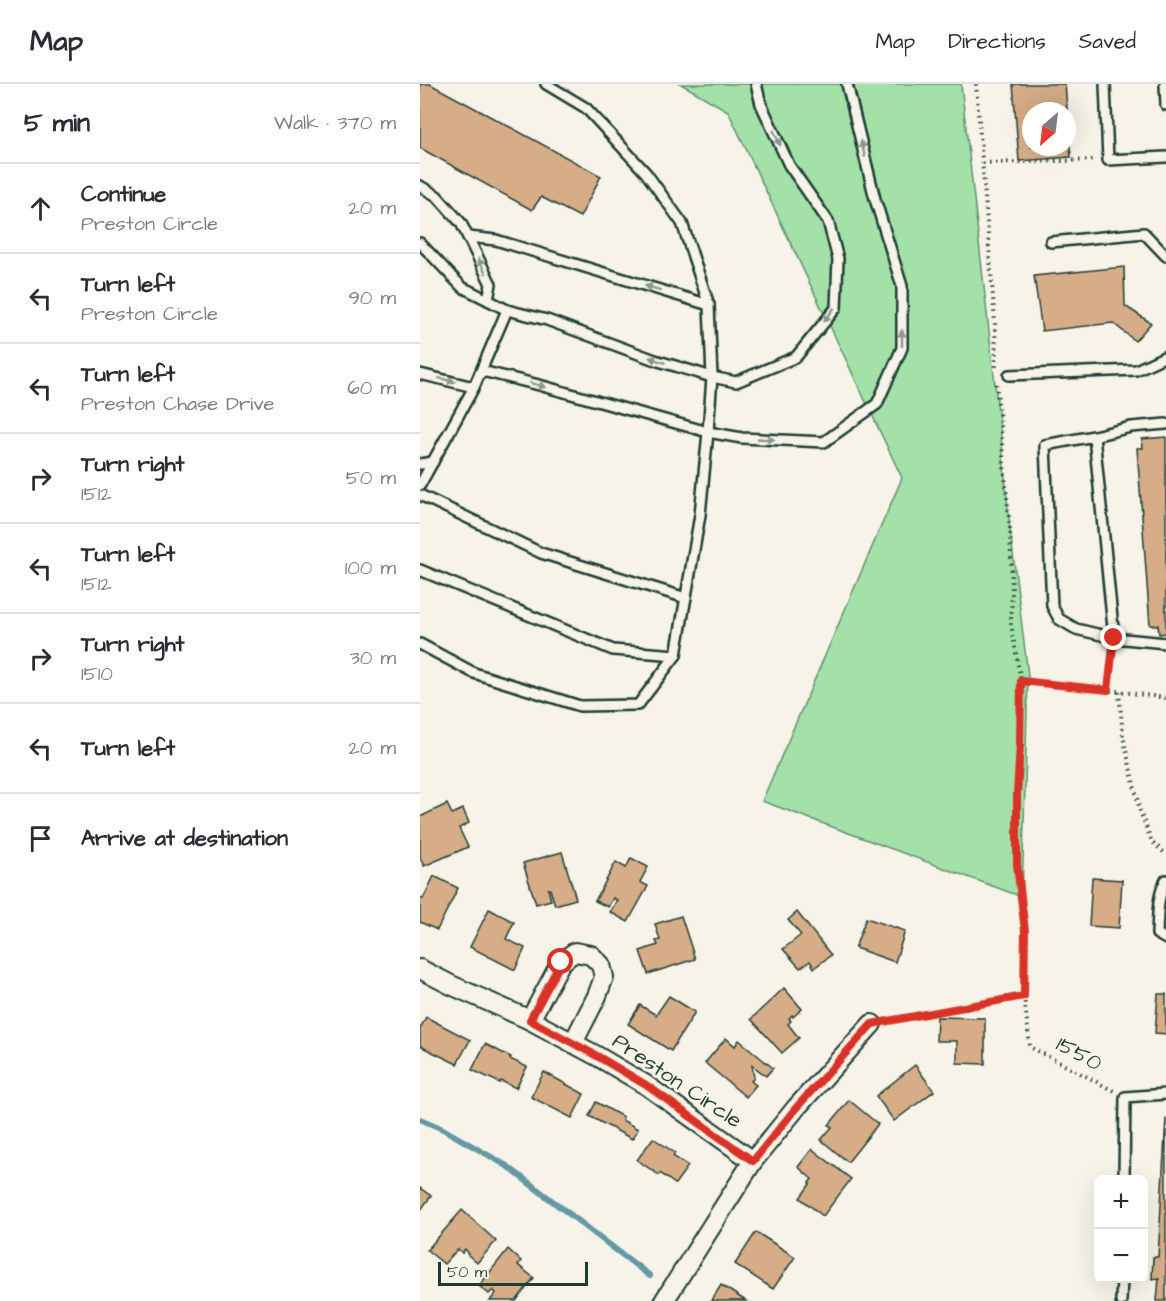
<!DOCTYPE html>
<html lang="en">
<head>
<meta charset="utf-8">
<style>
	:root { --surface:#fff; --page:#f2f2f3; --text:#2b2b33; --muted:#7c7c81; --line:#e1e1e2 }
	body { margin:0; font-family:"Architects Daughter",sans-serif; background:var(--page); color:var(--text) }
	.controls { position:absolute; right:18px; bottom:18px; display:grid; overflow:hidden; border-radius:9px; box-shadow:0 6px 24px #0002 }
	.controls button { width:54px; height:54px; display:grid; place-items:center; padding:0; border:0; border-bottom:2px solid var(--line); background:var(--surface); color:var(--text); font:30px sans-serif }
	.compass { position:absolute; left:602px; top:18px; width:54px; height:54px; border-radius:50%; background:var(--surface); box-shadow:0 6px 24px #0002; rotate:208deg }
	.scale { position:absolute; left:18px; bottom:15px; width:150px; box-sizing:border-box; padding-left:6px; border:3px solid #1f3d34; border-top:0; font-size:16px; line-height:21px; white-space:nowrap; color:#1f3d34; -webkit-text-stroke:4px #f7f3e8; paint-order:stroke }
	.stop { position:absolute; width:18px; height:18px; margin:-14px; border:4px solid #d93025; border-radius:50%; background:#fff }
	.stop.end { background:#d93025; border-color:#fff; box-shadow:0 2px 6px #0008 }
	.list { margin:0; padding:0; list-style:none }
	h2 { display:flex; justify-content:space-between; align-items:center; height:78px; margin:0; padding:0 24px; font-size:26px }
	h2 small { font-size:20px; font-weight:400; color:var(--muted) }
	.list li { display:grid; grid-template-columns:39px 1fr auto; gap:18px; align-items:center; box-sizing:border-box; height:90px; padding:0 24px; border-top:2px solid var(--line) }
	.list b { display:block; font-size:22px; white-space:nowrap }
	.list p { margin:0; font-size:20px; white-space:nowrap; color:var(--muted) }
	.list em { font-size:20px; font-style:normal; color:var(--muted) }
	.icon { flex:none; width:33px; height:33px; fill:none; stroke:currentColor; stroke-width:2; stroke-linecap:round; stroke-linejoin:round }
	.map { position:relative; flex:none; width:746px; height:1217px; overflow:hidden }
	header { display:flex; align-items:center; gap:36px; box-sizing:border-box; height:84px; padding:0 30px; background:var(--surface); border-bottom:2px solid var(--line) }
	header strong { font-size:28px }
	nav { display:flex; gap:33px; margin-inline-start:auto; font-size:21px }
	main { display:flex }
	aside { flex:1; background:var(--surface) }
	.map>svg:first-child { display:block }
	.green { fill:#a3e1a9; stroke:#618f6e; stroke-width:1.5 }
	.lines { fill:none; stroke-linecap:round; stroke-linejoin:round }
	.stream { stroke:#6399a5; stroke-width:6 }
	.building { fill:#d6ad87; stroke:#1f3d34; stroke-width:1.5; fill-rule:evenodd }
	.service-casing { stroke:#1f3d34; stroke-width:14 }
	.minor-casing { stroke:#1f3d34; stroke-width:22 }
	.path { stroke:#1f3d34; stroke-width:4; stroke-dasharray:1.5 4.5; stroke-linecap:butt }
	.service { stroke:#f7f3e8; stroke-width:9 }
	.minor { stroke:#f7f3e8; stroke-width:18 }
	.oneway { fill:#8b988e }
	.route { stroke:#d93025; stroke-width:8 }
	.labels { text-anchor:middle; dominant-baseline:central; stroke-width:6; stroke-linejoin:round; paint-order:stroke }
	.street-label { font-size:22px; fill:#1f3d34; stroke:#f7f3e8 }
</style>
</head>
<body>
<header>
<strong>Map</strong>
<nav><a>Map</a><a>Directions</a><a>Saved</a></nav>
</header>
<main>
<aside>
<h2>5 min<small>Walk · 370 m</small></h2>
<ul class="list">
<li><svg class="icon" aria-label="ahead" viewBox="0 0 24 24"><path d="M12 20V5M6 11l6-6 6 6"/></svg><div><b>Continue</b><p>Preston Circle</p></div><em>20 m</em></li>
<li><svg class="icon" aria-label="left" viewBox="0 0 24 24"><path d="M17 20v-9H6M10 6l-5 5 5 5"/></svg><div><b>Turn left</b><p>Preston Circle</p></div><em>90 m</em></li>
<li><svg class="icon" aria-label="left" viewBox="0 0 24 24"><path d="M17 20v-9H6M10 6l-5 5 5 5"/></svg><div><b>Turn left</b><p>Preston Chase Drive</p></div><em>60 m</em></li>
<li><svg class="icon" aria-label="right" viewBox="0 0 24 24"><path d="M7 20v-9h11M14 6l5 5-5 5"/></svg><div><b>Turn right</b><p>1512</p></div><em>50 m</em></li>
<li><svg class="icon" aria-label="left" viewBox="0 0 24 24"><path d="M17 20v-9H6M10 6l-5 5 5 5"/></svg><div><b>Turn left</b><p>1512</p></div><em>100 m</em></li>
<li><svg class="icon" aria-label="right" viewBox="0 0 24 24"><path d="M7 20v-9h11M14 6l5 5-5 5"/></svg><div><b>Turn right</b><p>1510</p></div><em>30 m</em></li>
<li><svg class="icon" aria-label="left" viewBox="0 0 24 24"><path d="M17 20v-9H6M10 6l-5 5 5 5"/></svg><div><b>Turn left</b></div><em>20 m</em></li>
<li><svg class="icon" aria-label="arrive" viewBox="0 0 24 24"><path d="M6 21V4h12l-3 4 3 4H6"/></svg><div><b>Arrive at destination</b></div></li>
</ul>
</aside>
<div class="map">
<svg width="746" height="1217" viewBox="0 0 746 1217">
	<rect width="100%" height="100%" fill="#f7f3e8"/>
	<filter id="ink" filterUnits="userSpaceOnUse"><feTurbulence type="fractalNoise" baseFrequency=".0167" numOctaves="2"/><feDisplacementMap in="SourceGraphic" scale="12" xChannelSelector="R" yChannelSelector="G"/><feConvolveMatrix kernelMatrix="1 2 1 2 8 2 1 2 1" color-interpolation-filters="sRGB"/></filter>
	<g filter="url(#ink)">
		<!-- green -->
		<path class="green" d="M261 0H541L582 362 590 445 608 591 602 813 342 717 482 394 308 27Z"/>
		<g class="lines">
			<!-- stream -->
			<path class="stream" d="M0 1035 23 1045 87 1082 230 1192"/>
		</g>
		<!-- building -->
		<g class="building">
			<path d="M0 0H10L181 92 160 133 121 113 112 126 0 64Z"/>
			<path d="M593 0H645L651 73 599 77ZM611 27H647V63H611Z"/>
			<path d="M704 183 705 222 731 239 715 257 693 239 622 247 614 192Z"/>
			<path d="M746 353V549L739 550 738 541H730L717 364H723L722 355Z"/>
			<path d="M27 720 32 730 43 725 49 739 39 744 48 763 4 782 0 774V733Z"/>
			<path d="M142 768 156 815 135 821 130 805H128L131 816 116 820 103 779Z"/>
			<path d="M211 774 228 783 220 798 228 802 208 838 190 828 197 816 193 814 188 823 175 817 196 778 206 784Z"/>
			<path d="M14 792 38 804 17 846 0 838V813L3 815Z"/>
			<path d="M672 794 702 796 699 844 669 842Z"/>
			<path d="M69 825 94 838 86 855 105 864 95 886 50 863Z"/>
			<path d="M377 828 411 871 394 884 390 877 380 884 363 865 381 851 368 836Z"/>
			<path d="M261 832 275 875 228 890 220 867 238 861 236 857 240 856 235 840Z"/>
			<path d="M446 834 485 847 475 878 435 864Z"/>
			<path d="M364 904 382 925 373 933 372 931 369 934 371 937 368 940 379 954 362 969 331 935Z"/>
			<path d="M738 910H746V950L735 949Z"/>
			<path d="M249 912 275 928 251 967 208 940 220 921 236 931Z"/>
			<path d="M6 933 50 956 37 980 0 962V945Z"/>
			<path d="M517 933 565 934V980L537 979V957H516Z"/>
			<path d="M306 954 315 962 319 956 353 984 346 992 332 981 334 994 331 997 336 1001 326 1013 285 979Z"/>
			<path d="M65 960 91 973 90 975 107 983 96 1004 81 997 80 999 52 986Z"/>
			<path d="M495 981 514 1007 474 1037 456 1012Z"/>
			<path d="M124 988 164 1010 152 1034 111 1013Z"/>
			<path d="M429 1016 458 1040 428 1078 401 1056 412 1043 409 1041Z"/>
			<path d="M176 1018 203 1033 202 1036 218 1045 212 1055 169 1032Z"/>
			<path d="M746 1034V1217H737L739 1194 732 1195 733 1173H738Z"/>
			<path d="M233 1054 255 1069 253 1072 268 1082 255 1100 240 1089 239 1091 217 1076Z"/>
			<path d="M392 1065 431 1095 403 1132 380 1114 390 1100 389 1099 392 1095 378 1083Z"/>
			<path d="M0 1104 11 1112 0 1127Z"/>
			<path d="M42 1126 76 1157 57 1179 47 1170 48 1169 45 1165 42 1169 38 1165 24 1180 7 1166Z"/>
			<path d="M336 1148 375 1173 353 1205 315 1180Z"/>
			<path d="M88 1165 101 1177 98 1181 114 1194 96 1217H70L76 1209 73 1206 69 1210 59 1202Z"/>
			<path d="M301 1201 326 1217H291Z"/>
		</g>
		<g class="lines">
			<defs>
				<g id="service">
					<path d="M685 0 688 76 746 73"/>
					<path d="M745 0 746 21"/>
					<path d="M0 102 17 112 41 139 71 200 68 216 87 226 127 236 235 276 292 293 316 298 376 273 416 224 418 175 408 137 369 81 341 20 336 0"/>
					<path d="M48 153 76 156 289 221"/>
					<path d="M631 158 724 149 746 172"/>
					<path d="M0 159 42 203 68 216"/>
					<path d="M62 287 119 301 288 348 322 354 404 358 457 320 482 264V202L455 115 427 0"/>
					<path d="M0 290 54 303"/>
					<path d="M589 291 716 286 746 272"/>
					<path d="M746 340 711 343 674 352 694 554 746 559"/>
					<path d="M674 352 625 361 632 522 639 535 656 545 694 554"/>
					<path d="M0 380 13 378"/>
					<path d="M0 401 54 303 87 226"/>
					<path d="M0 411 121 469 266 514"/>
					<path d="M0 486 193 566 256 571"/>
					<path d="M0 560 54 589 160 622 218 621 256 571 280 431 288 348 292 293 289 221 262 139 226 89 166 24 126 0"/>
					<path d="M746 796C737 812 738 833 737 850L746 855"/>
					<path d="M704 1096 705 1013 746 1010"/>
					<path d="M701 1217 702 1194"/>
				</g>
				<g id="minor">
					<path d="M0 885 31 901 110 936 177 972 226 1001 333 1077"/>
					<path d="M110 936 141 878 155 868 171 871 181 881 184 893 177 912 153 959"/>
					<path d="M244 1217 333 1077 376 1024 452 940"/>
				</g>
			</defs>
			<!-- service casing -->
			<use href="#service" class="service-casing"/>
			<!-- minor casing -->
			<use href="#minor" class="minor-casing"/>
			<!-- path -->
			<g class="path">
				<path d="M556 0 575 238 576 286"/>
				<path d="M563 79 675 76"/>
				<path d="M601 598 688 606 746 614"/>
				<path d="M688 606 692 567"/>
				<path d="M699 608 703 652 720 727 732 758 746 770"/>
				<path d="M604 912 610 963 694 1007"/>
				<path d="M469 937 604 912 605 847 597 780V711L600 660 601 598 591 540 592 506 590 445 576 297"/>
			</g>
			<!-- service -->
			<use href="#service" class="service"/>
			<!-- minor -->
			<use href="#minor" class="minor"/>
		</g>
		<!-- one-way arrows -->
		<defs><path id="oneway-solid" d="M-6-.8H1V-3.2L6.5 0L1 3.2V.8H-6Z" transform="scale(1.5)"/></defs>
		<g class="oneway">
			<use href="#oneway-solid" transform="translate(357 54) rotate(66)"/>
			<use href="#oneway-solid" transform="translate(443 65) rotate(-104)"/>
			<use href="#oneway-solid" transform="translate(62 182) rotate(-116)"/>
			<use href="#oneway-solid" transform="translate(233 204) rotate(-163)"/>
			<use href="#oneway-solid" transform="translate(409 231) rotate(127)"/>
			<use href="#oneway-solid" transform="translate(482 254) rotate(-90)"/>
			<use href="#oneway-solid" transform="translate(237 276) rotate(-162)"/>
			<use href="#oneway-solid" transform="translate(27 296) rotate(14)"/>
			<use href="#oneway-solid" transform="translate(118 301) rotate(15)"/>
			<use href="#oneway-solid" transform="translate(346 355) rotate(3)"/>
		</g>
	</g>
	<g class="lines" filter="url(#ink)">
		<!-- route -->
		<path class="route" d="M141 878 110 936 177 972 226 1001 333 1077 376 1024 452 940 604 912 605 847 597 780V711L600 660 601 597 688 606 694 554"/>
	</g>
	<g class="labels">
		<!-- street labels -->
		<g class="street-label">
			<text transform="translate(659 970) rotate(28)">1550</text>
			<text transform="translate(257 997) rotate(34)">Preston Circle</text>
		</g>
	</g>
</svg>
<div class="controls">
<button>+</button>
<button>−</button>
</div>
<svg class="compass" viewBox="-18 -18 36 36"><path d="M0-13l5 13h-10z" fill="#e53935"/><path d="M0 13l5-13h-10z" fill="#7c7c81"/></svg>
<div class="scale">50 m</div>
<div class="stop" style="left:141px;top:878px"></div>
<div class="stop end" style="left:694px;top:554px"></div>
</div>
</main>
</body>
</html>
